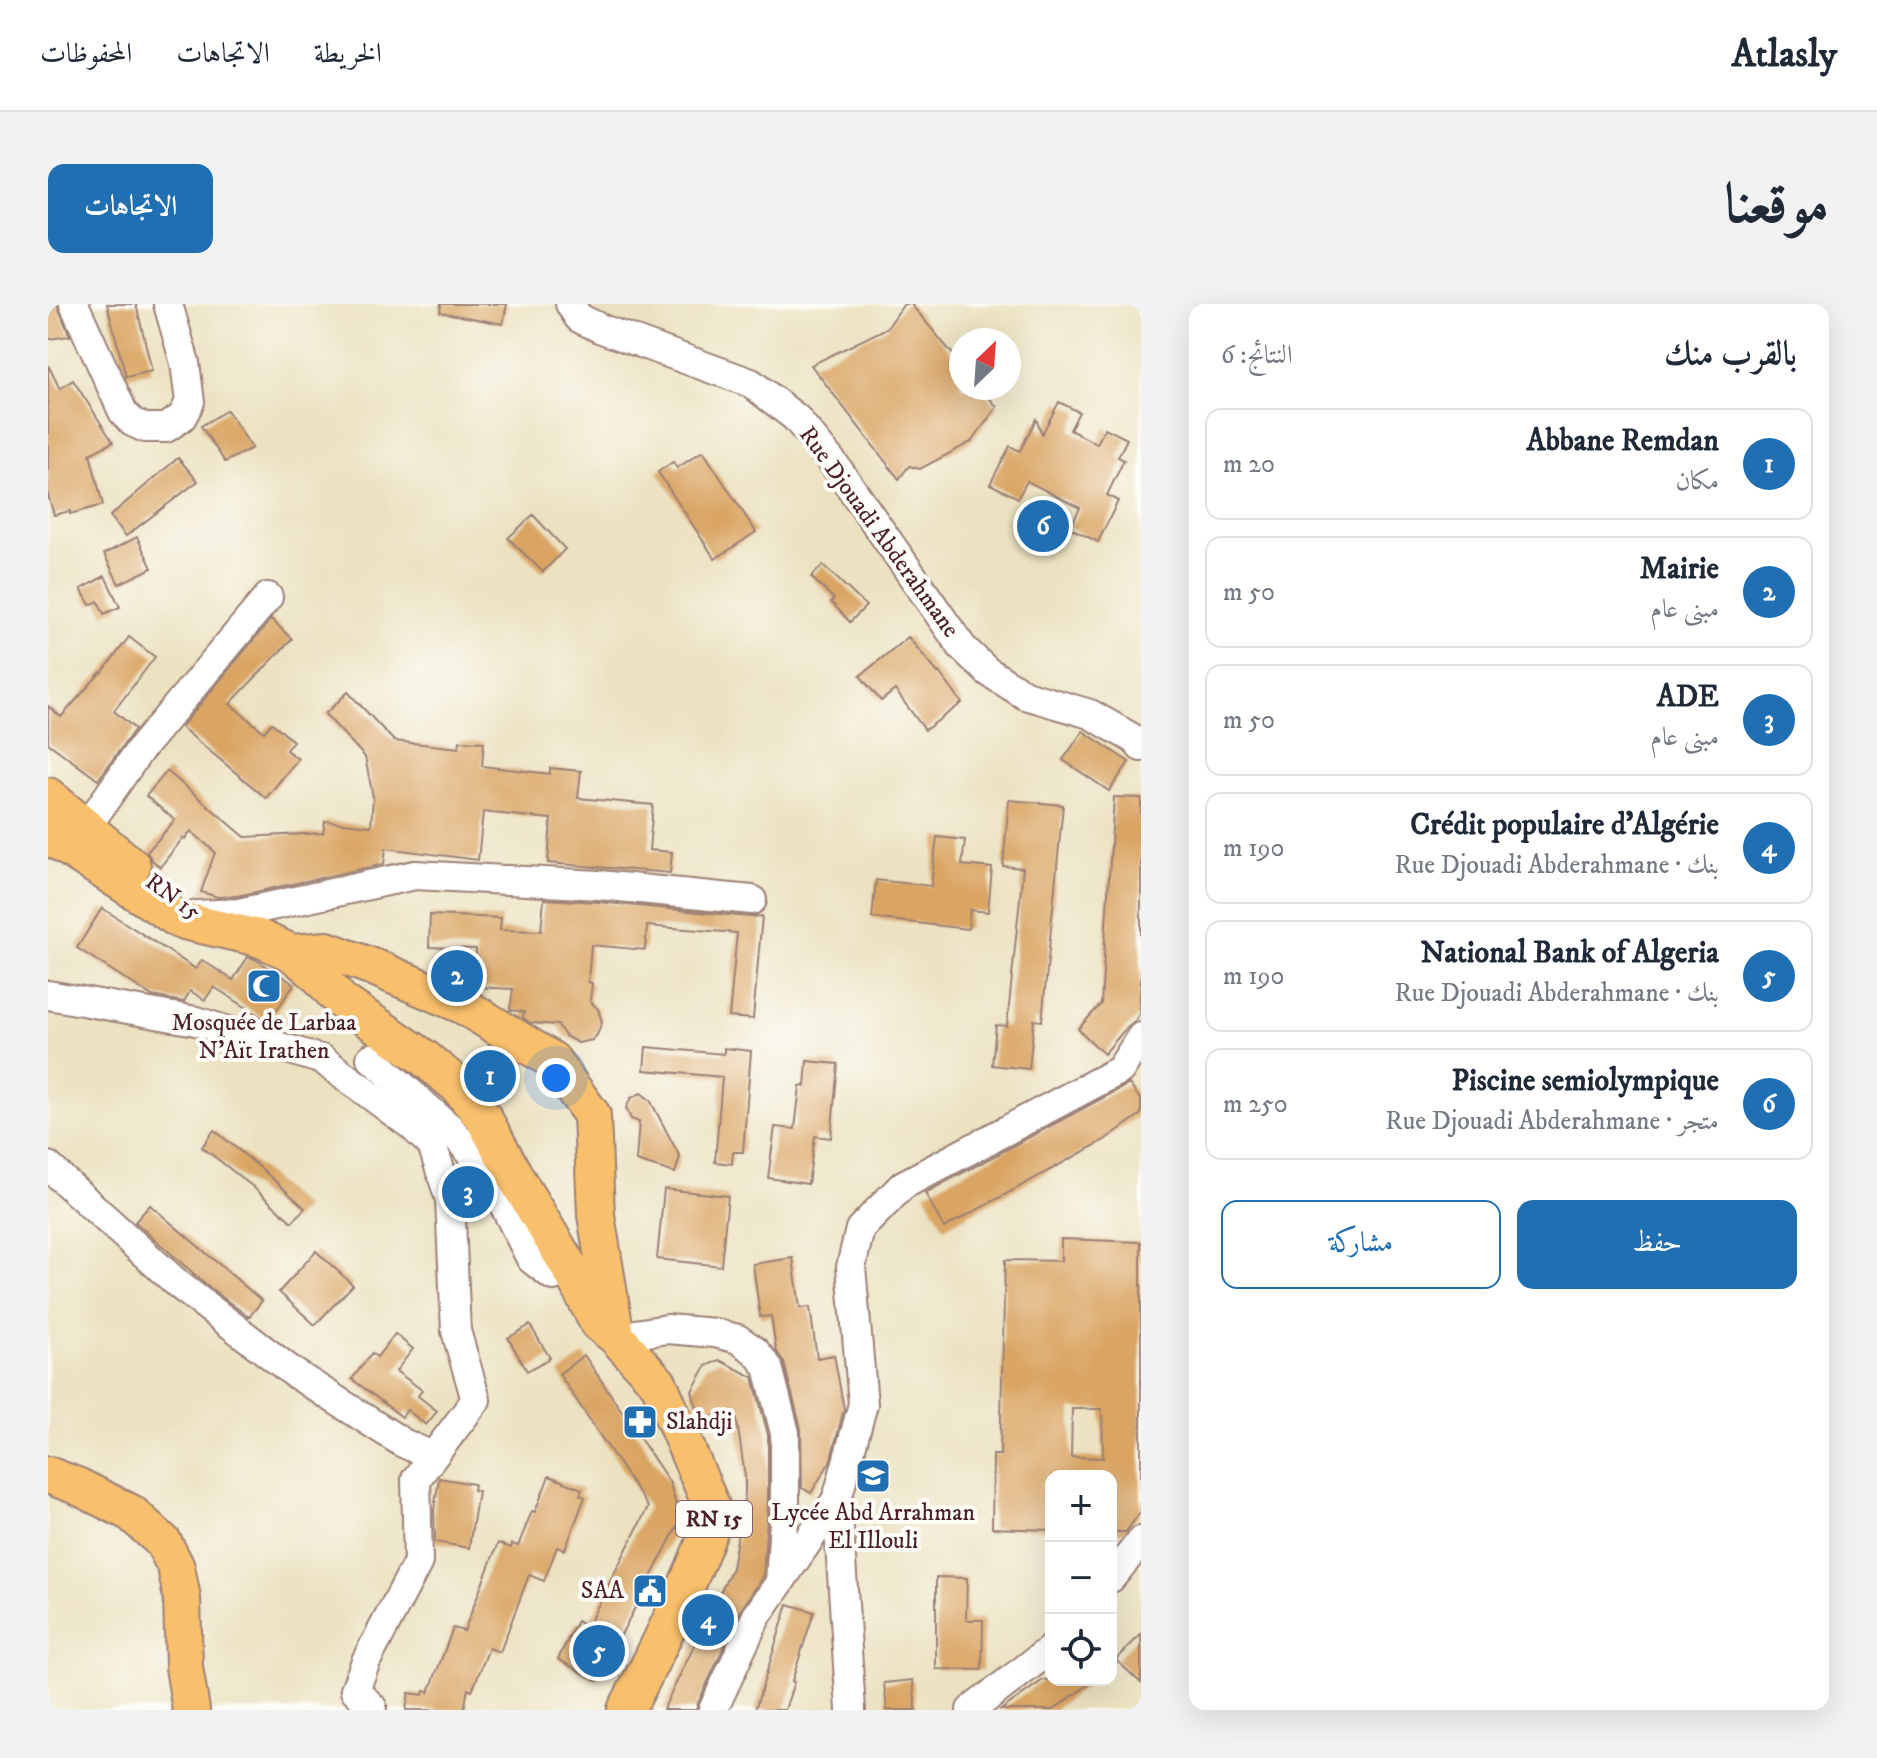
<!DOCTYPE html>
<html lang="ar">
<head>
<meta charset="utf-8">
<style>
	:root { --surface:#fff; --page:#f2f2f3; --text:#1f2937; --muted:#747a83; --line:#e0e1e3; --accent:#1f6fb2 }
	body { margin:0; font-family:"IM FELL DW Pica",Amiri,serif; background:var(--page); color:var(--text); direction:rtl }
	.controls { position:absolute; right:24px; bottom:24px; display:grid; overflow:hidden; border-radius:16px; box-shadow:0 8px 32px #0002 }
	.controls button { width:72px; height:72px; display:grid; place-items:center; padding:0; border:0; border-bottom:2px solid var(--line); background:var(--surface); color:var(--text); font:40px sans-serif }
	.compass { position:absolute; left:901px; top:24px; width:72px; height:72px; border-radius:50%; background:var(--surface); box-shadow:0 8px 32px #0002; rotate:25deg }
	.you { position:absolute; left:508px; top:774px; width:28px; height:28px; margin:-20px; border:6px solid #fff; border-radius:50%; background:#1a73e8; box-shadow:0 0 0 12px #1a73e833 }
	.badge { display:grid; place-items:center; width:52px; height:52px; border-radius:50%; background:var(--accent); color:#fff; font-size:26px; font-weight:700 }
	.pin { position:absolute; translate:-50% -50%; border:4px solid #fff; box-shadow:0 2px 8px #0006 }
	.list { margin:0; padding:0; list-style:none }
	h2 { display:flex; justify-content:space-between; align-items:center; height:104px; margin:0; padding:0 32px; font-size:34px }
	h2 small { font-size:26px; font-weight:400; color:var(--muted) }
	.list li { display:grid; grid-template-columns:52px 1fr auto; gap:24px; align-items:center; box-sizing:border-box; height:112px; margin:0 16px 16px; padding:0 16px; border:2px solid var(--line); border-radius:16px }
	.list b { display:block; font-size:30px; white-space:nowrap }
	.list p { margin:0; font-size:26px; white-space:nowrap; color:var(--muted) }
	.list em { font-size:26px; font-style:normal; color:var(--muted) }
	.actions { display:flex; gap:16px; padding:24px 32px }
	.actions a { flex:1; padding:18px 0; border:2px solid var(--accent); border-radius:16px; text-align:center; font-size:28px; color:var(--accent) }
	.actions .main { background:var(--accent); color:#fff }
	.icon { flex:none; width:44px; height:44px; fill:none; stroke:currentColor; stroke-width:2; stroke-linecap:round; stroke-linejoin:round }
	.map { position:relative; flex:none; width:1093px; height:1406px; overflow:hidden; direction:ltr; border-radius:16px }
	header { display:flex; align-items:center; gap:48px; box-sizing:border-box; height:112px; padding:0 40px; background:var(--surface); border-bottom:2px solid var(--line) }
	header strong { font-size:38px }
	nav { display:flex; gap:44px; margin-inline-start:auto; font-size:28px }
	.intro { display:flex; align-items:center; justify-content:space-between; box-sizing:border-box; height:192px; padding:0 48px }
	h1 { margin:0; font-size:56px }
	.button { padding:20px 36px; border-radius:16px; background:var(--accent); color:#fff; font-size:28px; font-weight:700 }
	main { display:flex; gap:48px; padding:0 48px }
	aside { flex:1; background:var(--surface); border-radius:16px; box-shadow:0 8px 32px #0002 }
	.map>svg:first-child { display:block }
	.building { fill:#daa564; fill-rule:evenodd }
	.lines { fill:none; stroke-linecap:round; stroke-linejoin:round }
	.minor-casing { stroke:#9b8076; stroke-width:32 }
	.major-casing { stroke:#9b8076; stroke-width:40 }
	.minor { stroke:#fff; stroke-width:28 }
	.major { stroke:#f8bf6c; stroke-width:36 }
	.labels { text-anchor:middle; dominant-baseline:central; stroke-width:8; stroke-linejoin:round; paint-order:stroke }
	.shield { fill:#fdfcf7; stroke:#806168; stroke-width:2 }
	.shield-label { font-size:22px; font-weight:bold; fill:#4a1f2b }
	.street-label { font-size:24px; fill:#4a1f2b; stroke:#fdfcf7 }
	.poi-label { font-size:24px; fill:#4a1f2b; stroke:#fdfcf7 }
</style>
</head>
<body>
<header>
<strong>Atlasly</strong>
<nav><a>الخريطة</a><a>الاتجاهات</a><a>المحفوظات</a></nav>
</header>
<div class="intro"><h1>موقعنا</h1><a class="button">الاتجاهات</a></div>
<main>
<aside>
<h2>بالقرب منك<small>النتائج: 6</small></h2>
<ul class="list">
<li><span class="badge">1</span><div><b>Abbane Remdan</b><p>مكان</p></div><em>20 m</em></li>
<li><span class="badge">2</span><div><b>Mairie</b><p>مبنى عام</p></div><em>50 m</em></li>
<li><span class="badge">3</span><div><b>ADE</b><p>مبنى عام</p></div><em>50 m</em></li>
<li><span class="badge">4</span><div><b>Crédit populaire d'Algérie</b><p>بنك · Rue Djouadi Abderahmane</p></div><em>190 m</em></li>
<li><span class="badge">5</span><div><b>National Bank of Algeria</b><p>بنك · Rue Djouadi Abderahmane</p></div><em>190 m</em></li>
<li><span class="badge">6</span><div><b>Piscine semiolympique</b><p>متجر · Rue Djouadi Abderahmane</p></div><em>250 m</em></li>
</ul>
<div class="actions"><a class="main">حفظ</a><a>مشاركة</a></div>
</aside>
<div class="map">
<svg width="1093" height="1406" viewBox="0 0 1093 1406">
	<rect width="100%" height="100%" fill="#fdfcf7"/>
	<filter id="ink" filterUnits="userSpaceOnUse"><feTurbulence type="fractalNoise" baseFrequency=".0125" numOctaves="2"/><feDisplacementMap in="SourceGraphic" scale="16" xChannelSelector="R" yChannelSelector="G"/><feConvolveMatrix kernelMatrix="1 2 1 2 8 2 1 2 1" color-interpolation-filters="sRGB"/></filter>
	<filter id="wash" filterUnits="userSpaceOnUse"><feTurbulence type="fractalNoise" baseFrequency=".006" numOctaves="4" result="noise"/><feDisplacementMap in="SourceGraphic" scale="32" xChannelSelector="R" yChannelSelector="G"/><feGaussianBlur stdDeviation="1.8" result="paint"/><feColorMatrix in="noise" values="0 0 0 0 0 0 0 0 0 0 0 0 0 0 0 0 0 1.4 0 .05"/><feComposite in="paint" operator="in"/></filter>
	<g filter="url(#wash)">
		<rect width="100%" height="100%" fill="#ece2c1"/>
		<g id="blocks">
			<!-- building -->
			<g class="building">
				<path d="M0 0H9L22 32 0 35Z"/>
				<path d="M59 0H88L104 67 78 73Z"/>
				<path d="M393 0H459L455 20 392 8Z"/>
				<path d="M856 0H863L913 60V84H933L949 103 923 138 872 165 861 162 851 175 763 61 839 24Z"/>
				<path d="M0 61 12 85 25 76 65 138 42 150 55 201 22 210V207L6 211 0 191Z"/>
				<path d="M1011 98 1031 108 1022 126 1049 140 1057 124 1079 135 1070 153 1076 156 1059 191 1070 197 1050 238 1022 224 1032 204 979 177 970 194 942 180 962 142 972 147 988 115 994 130Z"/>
				<path d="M179 106 204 144 177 158 153 122Z"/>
				<path d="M655 147 708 228 667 255 610 168 625 158 629 164Z"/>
				<path d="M130 154 150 177 78 232 62 212Z"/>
				<path d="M485 211 517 245 495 268 460 234Z"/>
				<path d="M89 233 104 264 71 280 56 250Z"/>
				<path d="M775 261 818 302 802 318 783 298 786 295 763 273Z"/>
				<path d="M57 272 72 303 56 310 50 297 42 301 33 285Z"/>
				<path d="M223 315 244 335 182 400 216 428 224 419 245 437 238 446 250 455 218 494 133 423Z"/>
				<path d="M81 333 107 353 66 407 87 425 50 476 0 439V402L13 413 53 368 54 369Z"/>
				<path d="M860 333 890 369 891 368 914 399 877 426 847 386 833 397 812 372Z"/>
				<path d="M300 388 346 437 411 444 412 437 436 438 434 462 502 470V464L533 467 530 494 605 501 601 546 624 548 622 569 500 559 503 515 435 508 430 556 338 544 336 560 189 592 170 593 153 588 167 548 143 527 137 535 135 534 112 563 104 556 99 548 127 516 98 492 119 467 197 533 275 529 277 517 323 522 325 493 317 453 277 410Z"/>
				<path d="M1035 427 1081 458 1061 487 1015 456Z"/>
				<path d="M1066 493 1093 494V675L1091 710 1087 717 1079 723 1056 750 1030 725 1053 700Z"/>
				<path d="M961 496 1015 501 994 717 986 716 981 765 944 761 948 721 959 722 975 564 955 562Z"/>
				<path d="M889 533 917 536 914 561 944 564 940 608 922 606 920 625 824 614 828 576 883 582Z"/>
				<path d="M496 595 550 598 702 613 714 612 705 715 681 713 689 629 599 622 597 646 543 641 540 678 544 679 542 697 550 705 554 718 549 731 544 736 530 739 517 732 510 721 483 719 475 714 476 708 462 706 465 685 427 683 428 645 381 643 382 611 453 614 452 626 493 627Z"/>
				<path d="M54 604 148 665 154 656 185 676 200 653 207 655 246 680 221 718 166 683 157 696 142 687 136 698 104 692 29 644Z"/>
				<path d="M598 743 676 750V744L703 747 695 848H685L684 860 667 858 674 773 596 766Z"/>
				<path d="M759 757 790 760 783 834 767 832 760 880 720 874 727 823 747 825 752 782H757Z"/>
				<path d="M1081 780 1093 796V810L1055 837 896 924 877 889Z"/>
				<path d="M593 789 602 796 632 853 627 869 588 857 591 818 583 815 578 804 583 794Z"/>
				<path d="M166 826 215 866 257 904 244 918 204 882 154 843Z"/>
				<path d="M616 885 680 892 673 962 609 955Z"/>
				<path d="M102 901 214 997 201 1013 162 984 87 918Z"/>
				<path d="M1013 935 1093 938V1207L1078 1228H1063V1172H1003V1226L944 1224 945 1151H952L957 956 1013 957ZM1024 1105H1054L1055 1154 1023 1153Z"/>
				<path d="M268 947 305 981 267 1021 231 988Z"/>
				<path d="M745 954 752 1004 762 1003 769 1054 786 1051 796 1105 782 1158 763 1189 754 1184 753 1125 736 1059 728 1046 723 1012 712 1013 705 960Z"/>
				<path d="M482 1021 502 1054 479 1067 460 1034Z"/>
				<path d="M347 1030 365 1045 348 1067 374 1086 370 1092 389 1107 378 1121 359 1106 354 1113 304 1075 324 1049 329 1053Z"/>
				<path d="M536 1051 622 1179 632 1217 549 1377 510 1355 529 1317 539 1323 600 1203 511 1070Z"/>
				<path d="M671 1056 705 1073 720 1131V1201L715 1272 693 1306 650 1399 648 1406H615L684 1264 697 1189V1173L688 1110 652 1114 644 1087 658 1062Z"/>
				<path d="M501 1172 534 1185 532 1191 537 1193 517 1246 509 1243 496 1277 481 1271 452 1348 441 1344 424 1387 420 1385 416 1406H358L361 1389 375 1391 376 1387 381 1388 405 1324 416 1327 450 1239 463 1244 464 1240 470 1242 484 1207 487 1208Z"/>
				<path d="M391 1174 426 1180 425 1186 430 1187 421 1244 387 1238 386 1206Z"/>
				<path d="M888 1273 919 1274 918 1316H935L934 1366 888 1365Z"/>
				<path d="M740 1300 766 1308 744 1377 746 1378 737 1406H707Z"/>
				<path d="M1093 1330V1379L1068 1356Z"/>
				<path d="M865 1376 868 1406H839L836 1379Z"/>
				<path d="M995 1376H1047L1005 1406H953Z"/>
			</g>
		</g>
	</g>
	<g filter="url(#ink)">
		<use href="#blocks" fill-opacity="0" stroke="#9b8076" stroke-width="2"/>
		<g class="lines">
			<defs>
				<g id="minor">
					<path d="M26 0 75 108 84 118 97 124H118L134 113 142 98 137 59 120 0"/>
					<path d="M522 0 531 14 554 25 703 79 748 114 789 164 914 343 939 367 977 391 1042 410 1086 435 1093 443"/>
					<path d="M38 524 91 447 220 293"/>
					<path d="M149 611 191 609 367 571 551 581 704 596"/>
					<path d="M0 691 148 717 275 756 364 822 384 841 402 895 408 1027 428 1096 368 1175 370 1258 318 1357 307 1386 324 1403"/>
					<path d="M323 754 402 824 434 864 454 897 483 955 505 972 523 966"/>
					<path d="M0 862 131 981 246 1069 355 1139 384 1152"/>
					<path d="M568 1033 619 1025 667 1029 690 1035 707 1047 720 1063 737 1129V1202L732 1278"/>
					<path d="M789 1195 803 1406"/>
					<path d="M1063 1274 1093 1237"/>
					<path d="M665 1406 708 1313 789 1195 815 1100 803 963 812 925 855 881 1072 766 1093 733"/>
					<path d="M923 1406 1003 1345"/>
				</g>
				<g id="major">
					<path d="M0 492 84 562"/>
					<path d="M0 531 131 616 211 634 244 649 269 670 293 697 375 753 409 781 435 813 469 876 523 966 550 1019 568 1033 548 911 544 811 504 756 414 701 330 665 279 646 244 649"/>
					<path d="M568 1033 611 1080 667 1211C642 1279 612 1342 578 1406"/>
					<path d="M0 1171 29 1182 83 1209 115 1238 128 1263 134 1294 136 1363 143 1406"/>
				</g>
			</defs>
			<!-- minor casing -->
			<use href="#minor" class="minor-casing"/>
			<!-- major casing -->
			<use href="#major" class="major-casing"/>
			<!-- minor -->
			<use href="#minor" class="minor"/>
			<!-- major -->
			<use href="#major" class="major"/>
		</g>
	</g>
	<!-- icons -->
	<defs>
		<symbol id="mosque-square" viewBox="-11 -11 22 22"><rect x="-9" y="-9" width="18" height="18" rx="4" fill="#1f6fb2" stroke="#fdfcf7"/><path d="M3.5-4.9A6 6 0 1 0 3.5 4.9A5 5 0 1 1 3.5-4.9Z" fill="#fff"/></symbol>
		<symbol id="pharmacy-square" viewBox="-11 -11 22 22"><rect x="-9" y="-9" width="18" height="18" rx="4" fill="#1f6fb2" stroke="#fdfcf7"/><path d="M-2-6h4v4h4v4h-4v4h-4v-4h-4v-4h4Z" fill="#fff"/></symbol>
		<symbol id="school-square" viewBox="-11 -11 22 22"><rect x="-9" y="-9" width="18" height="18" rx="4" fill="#1f6fb2" stroke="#fdfcf7"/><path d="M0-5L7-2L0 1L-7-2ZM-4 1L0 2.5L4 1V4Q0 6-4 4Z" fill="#fff"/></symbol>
		<symbol id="civic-square" viewBox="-11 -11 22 22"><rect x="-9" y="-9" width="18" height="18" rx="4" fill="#1f6fb2" stroke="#fdfcf7"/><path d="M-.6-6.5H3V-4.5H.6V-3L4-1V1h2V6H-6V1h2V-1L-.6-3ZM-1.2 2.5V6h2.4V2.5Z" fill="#fff"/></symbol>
	</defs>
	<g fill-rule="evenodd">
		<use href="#mosque-square" x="196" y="662" width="40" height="40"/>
		<use href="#pharmacy-square" x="572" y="1098" width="40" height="40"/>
		<use href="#school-square" x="805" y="1152" width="40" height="40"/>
		<use href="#civic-square" x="582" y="1267" width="40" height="40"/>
	</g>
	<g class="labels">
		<!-- shield labels -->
		<rect class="shield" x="628" y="1197" width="76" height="36" rx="6"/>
		<g class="shield-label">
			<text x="666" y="1215">RN 15</text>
		</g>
		<!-- street labels -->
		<g class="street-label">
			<text transform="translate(831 228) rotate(54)">Rue Djouadi Abderahmane</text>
			<text transform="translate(125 593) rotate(36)">RN 15</text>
		</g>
		<!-- poi labels -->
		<g class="poi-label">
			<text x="216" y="719">Mosquée de Larbaa<tspan x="216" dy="28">N'Aït Irathen</tspan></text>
			<text x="618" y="1118" text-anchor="start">Slahdji</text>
			<text x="825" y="1209">Lycée Abd Arrahman<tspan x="825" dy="28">El Illouli</tspan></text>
			<text x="576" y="1287" text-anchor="end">SAA</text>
		</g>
	</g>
</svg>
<div class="controls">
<button>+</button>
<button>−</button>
<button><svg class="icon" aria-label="locate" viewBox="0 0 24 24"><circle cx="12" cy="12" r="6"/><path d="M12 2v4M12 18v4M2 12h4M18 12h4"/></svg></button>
</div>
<svg class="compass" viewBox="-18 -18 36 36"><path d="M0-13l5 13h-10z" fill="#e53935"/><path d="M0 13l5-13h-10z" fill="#747a83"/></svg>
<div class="you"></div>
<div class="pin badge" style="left:442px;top:772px">1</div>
<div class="pin badge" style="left:409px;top:672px">2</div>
<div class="pin badge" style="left:420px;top:888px">3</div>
<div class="pin badge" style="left:660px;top:1316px">4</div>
<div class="pin badge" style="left:551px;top:1347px">5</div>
<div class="pin badge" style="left:995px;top:222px">6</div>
</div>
</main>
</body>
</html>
